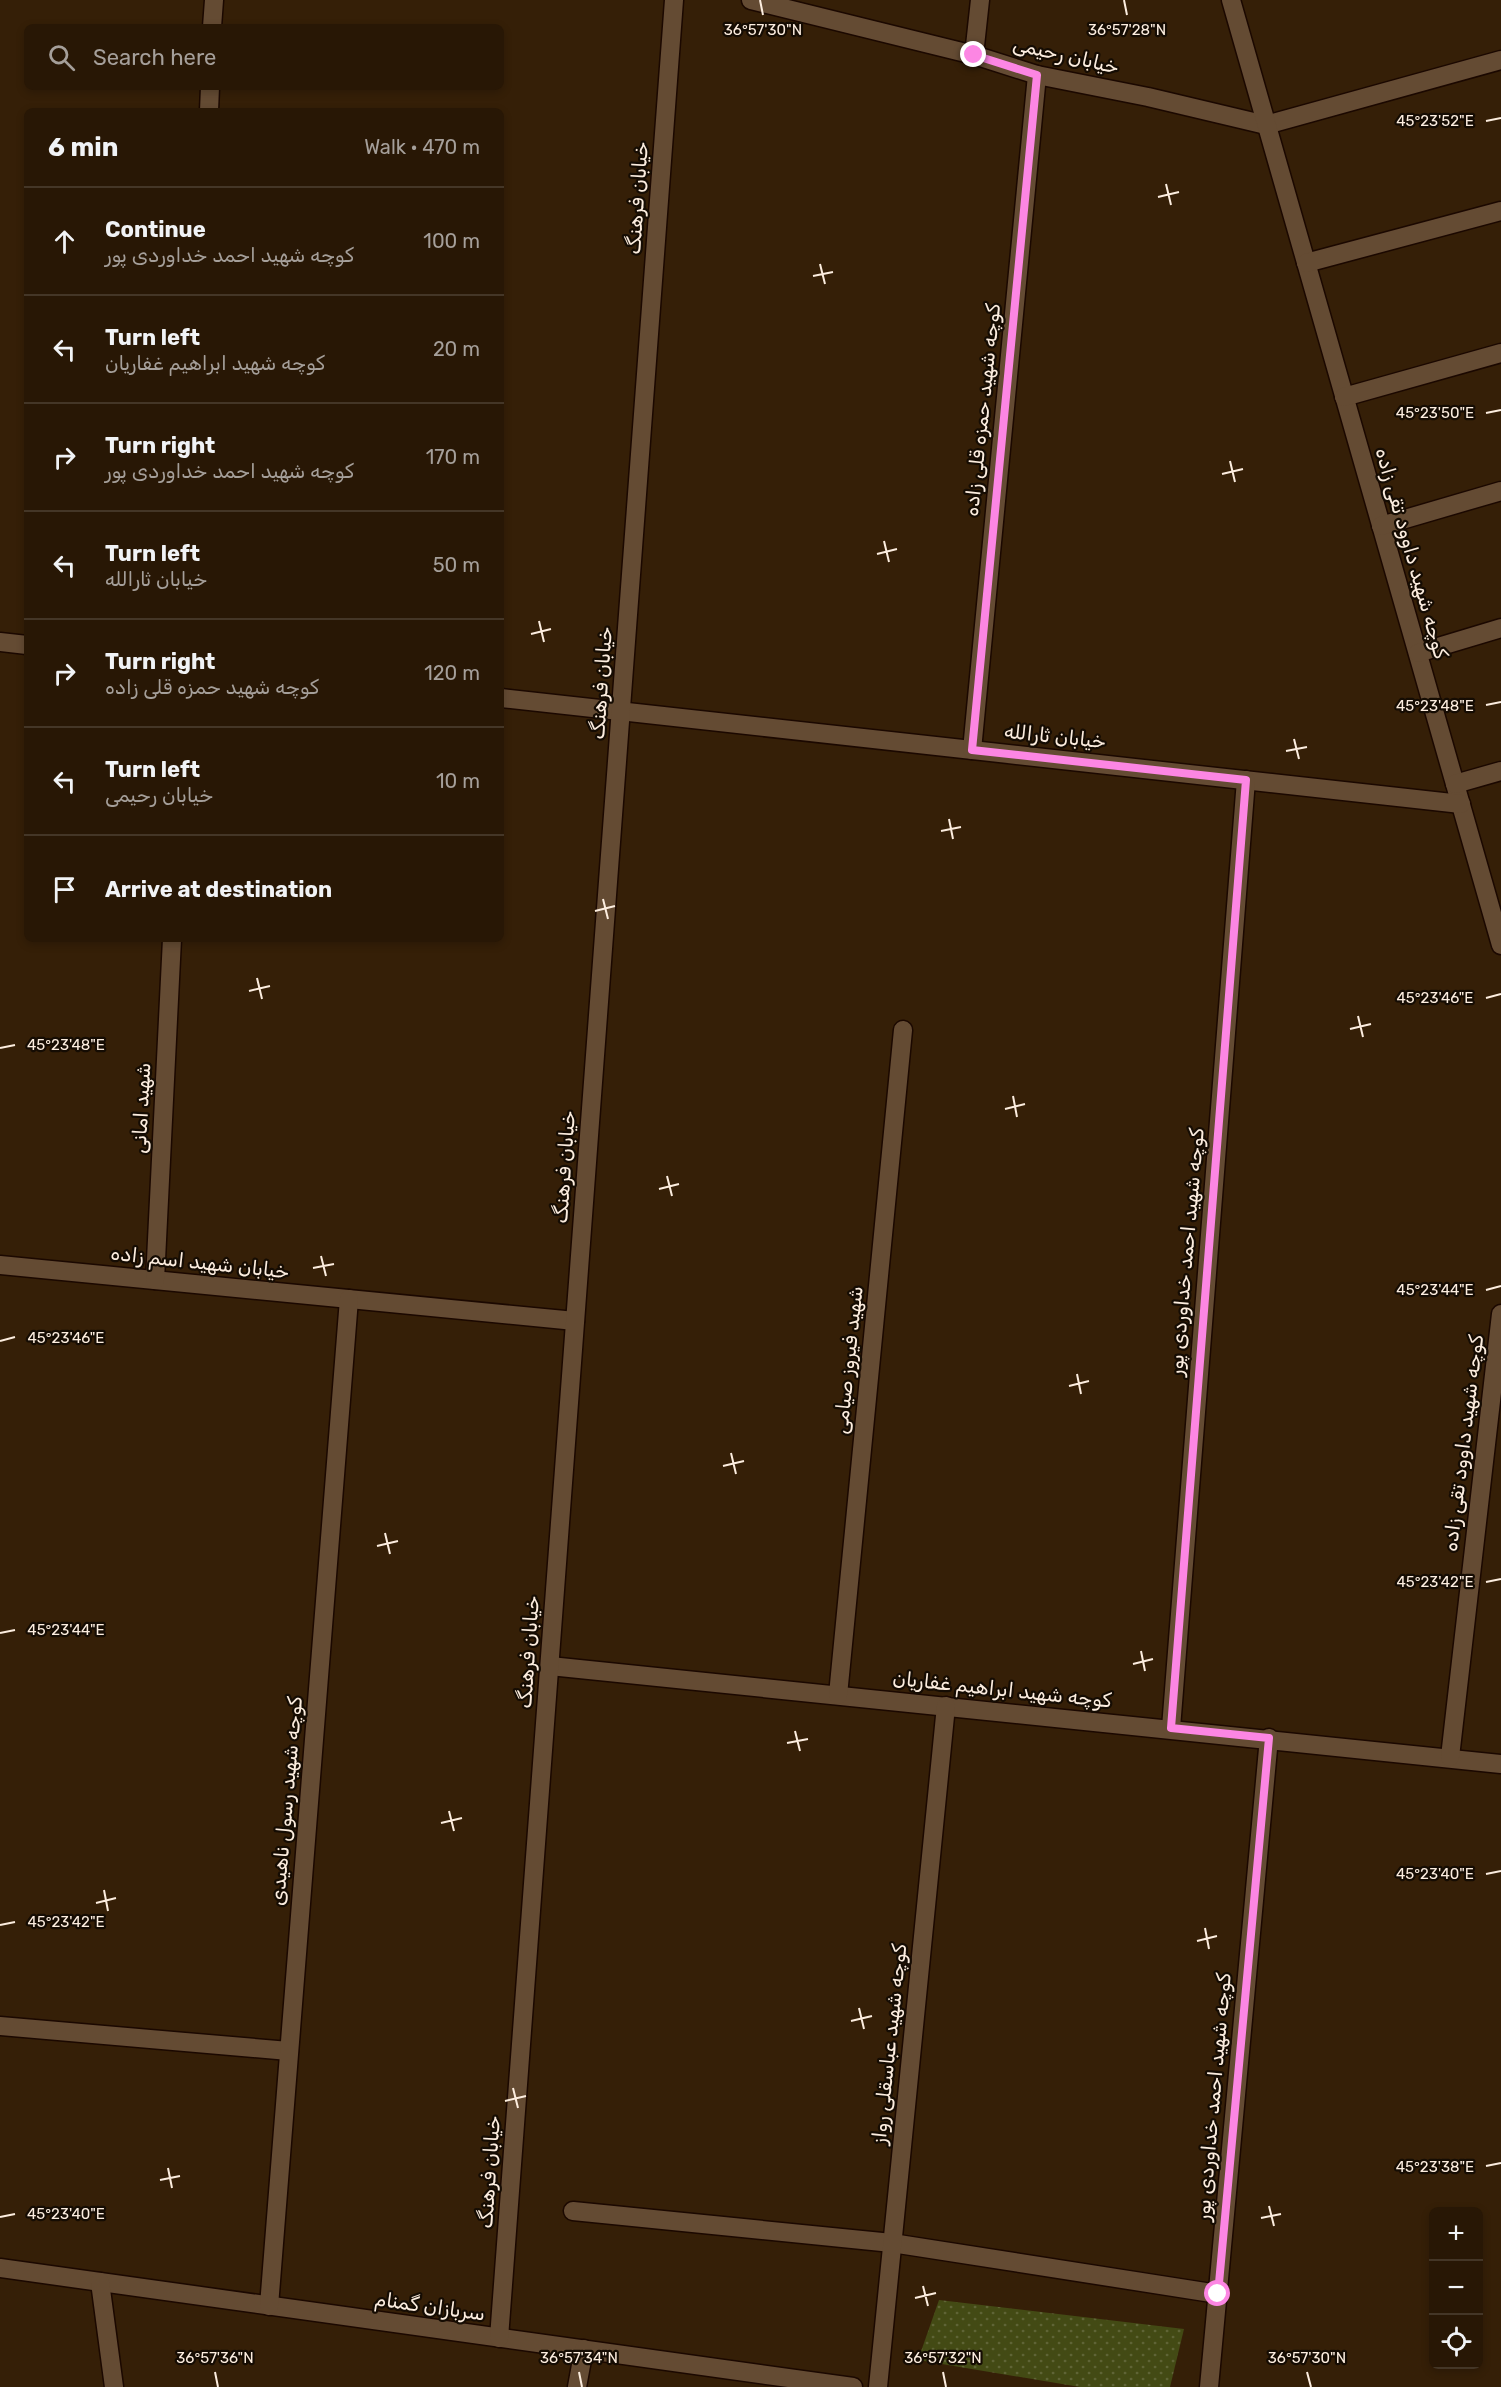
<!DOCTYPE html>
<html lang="en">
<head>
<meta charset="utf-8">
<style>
	:root { --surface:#281705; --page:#30200f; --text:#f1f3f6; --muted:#a59f9a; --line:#443627 }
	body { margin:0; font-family:Rubik,"Noto Sans Arabic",sans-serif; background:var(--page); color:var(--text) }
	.controls { position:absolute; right:18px; bottom:18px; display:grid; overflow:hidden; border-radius:9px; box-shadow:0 3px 9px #0003 }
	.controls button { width:54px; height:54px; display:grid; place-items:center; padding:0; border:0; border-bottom:2px solid var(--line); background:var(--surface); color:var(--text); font:30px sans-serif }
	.stop { position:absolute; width:18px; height:18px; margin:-14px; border:4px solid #fc86e3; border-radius:50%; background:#fff }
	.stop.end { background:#fc86e3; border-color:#fff; box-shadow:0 2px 6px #0008 }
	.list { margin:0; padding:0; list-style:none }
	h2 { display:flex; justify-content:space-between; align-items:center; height:78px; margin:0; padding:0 24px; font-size:26px }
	h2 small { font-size:20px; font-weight:400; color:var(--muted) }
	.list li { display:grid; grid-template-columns:39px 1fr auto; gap:18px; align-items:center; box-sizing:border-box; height:108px; padding:0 24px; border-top:2px solid var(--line) }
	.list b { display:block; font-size:22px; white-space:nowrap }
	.list p { margin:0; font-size:20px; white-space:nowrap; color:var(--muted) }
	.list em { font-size:20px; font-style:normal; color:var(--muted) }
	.icon { flex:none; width:33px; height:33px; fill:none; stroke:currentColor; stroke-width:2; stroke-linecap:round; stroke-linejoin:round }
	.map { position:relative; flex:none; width:1501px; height:2387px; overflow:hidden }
	.search { position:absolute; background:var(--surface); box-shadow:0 3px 9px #0003; left:24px; top:24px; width:480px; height:66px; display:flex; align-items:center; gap:15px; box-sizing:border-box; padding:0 21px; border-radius:9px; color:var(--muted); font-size:22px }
	.panel { position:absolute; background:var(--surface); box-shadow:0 3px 9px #0003; left:24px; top:108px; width:480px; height:834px; border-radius:9px }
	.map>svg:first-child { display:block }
	.grass { fill:url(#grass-dots) }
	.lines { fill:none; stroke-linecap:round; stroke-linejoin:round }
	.minor-casing { stroke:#1b0800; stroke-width:21 }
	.minor { stroke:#644b33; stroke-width:18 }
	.route { stroke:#fc86e3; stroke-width:8 }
	.ticks { fill:none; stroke:#fceddf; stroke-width:2 }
	.labels { text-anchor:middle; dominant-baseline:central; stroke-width:4.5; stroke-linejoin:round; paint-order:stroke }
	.street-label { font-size:20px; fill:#fceddf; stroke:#150c03 }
	.ticks-label { font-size:15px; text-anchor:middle; fill:#fceddf; stroke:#150c03; stroke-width:4.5; stroke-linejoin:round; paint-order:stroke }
</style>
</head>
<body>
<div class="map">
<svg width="1501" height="2387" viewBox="0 0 1501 2387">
	<defs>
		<pattern id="grass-dots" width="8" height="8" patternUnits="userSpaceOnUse" patternTransform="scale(1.5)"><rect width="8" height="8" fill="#434a14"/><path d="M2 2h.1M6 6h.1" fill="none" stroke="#5f6436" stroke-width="1.8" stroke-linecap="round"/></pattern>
	</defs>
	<rect width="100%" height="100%" fill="#351f07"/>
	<!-- grass -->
	<path class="grass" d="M939 2300 1184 2329 1170 2387H1080L918 2360Z"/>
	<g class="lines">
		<defs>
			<g id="minor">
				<path d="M751 0 974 55 1037 75 1148 97 1266 125 1501 60"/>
				<path d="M1231 0 1501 945"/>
				<path d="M212 27 214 0"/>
				<path d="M974 55 980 0"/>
				<path d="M209 111 210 87"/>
				<path d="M1306 263 1501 211"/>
				<path d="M1344 397 1501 353"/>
				<path d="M1381 526 1501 491"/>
				<path d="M0 642 27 645"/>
				<path d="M1418 653 1501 628"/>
				<path d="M501 698 1461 804"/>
				<path d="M972 750 1037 75"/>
				<path d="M1455 784 1501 771"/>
				<path d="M0 1265 575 1321"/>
				<path d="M155 1280 172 939"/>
				<path d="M550 1666 1501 1764"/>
				<path d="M838 1695 903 1030"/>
				<path d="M1171 1728 1246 780"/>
				<path d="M1450 1757 1501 1314"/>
				<path d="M0 2026 289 2051"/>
				<path d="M573 2211 892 2243 1218 2294"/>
				<path d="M0 2268 853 2387"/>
				<path d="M100 2282 114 2387"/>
				<path d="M269 2306 349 1299"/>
				<path d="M499 2338 674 0"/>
				<path d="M577 2387 584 2349"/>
				<path d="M878 2387 946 1706"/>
				<path d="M1209 2387 1269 1738"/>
			</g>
		</defs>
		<!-- minor casing -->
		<use href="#minor" class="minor-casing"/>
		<!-- minor -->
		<use href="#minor" class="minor"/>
	</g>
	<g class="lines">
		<!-- route -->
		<path class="route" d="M974 55 1037 75 972 750 1246 780 1171 1728 1269 1738 1218 2294"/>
	</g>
	<!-- ticks -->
	<path class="ticks" d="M760 0 763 15M1124 0 1127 15M1486 121 1501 118M1166 184 1171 205M1158 197 1179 192M820 264 825 284M813 276 833 272M1486 413 1501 410M1230 461 1235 482M1222 474 1243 469M884 541 889 562M877 554 897 549M539 621 544 642M531 634 551 629M1486 705 1501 702M1294 739 1299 759M1286 751 1307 747M949 819 953 839M941 831 961 827M603 899 608 919M595 911 615 906M257 978 262 999M249 991 270 986M1486 998 1501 994M1358 1016 1363 1037M1350 1029 1371 1024M0 1048 15 1045M1013 1096 1017 1117M1005 1109 1025 1104M667 1176 672 1196M659 1189 679 1184M321 1256 326 1276M313 1268 334 1264M1486 1290 1501 1286M0 1341 15 1337M1077 1374 1081 1394M1069 1386 1089 1381M731 1453 736 1474M723 1466 744 1461M385 1533 390 1554M377 1546 398 1541M1486 1582 1501 1579M0 1633 15 1630M1141 1651 1145 1671M1133 1664 1153 1659M795 1731 800 1751M787 1743 808 1739M449 1811 454 1831M441 1823 462 1818M1486 1874 1501 1871M104 1890 108 1911M96 1903 116 1898M0 1925 15 1922M1205 1928 1209 1949M1197 1941 1217 1936M859 2008 864 2029M851 2021 872 2016M513 2088 518 2108M505 2101 526 2096M1486 2166 1501 2163M168 2168 172 2188M160 2180 180 2176M1269 2206 1274 2226M0 2217 15 2214M1261 2218 1281 2214M923 2286 928 2306M915 2298 936 2293M215 2372 218 2387M579 2372 582 2387M943 2372 946 2387M1307 2372 1311 2387"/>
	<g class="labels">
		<!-- street labels -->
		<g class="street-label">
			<text transform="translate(1066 55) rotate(13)">خیابان رحیمی</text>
			<text transform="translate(637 198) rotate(-86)">خیابان فرهنگ</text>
			<text transform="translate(982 410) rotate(-84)">کوچه شهید حمزه قلی زاده</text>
			<text transform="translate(1412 553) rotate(74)">کوچه شهید داوود تقی زاده</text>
			<text transform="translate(601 683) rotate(-86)">خیابان فرهنگ</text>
			<text transform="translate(1055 736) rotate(6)">خیابان ثارالله</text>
			<text transform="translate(141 1108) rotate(-87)">شهید امانی</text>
			<text transform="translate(564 1167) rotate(-86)">خیابان فرهنگ</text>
			<text transform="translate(1186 1252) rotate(-85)">کوچه شهید احمد خداوردی پور</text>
			<text transform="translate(200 1262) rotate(6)">خیابان شهید اسم زاده</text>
			<text transform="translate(848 1360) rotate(-84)">شهید فیروز صیامی</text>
			<text transform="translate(1463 1443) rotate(-83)">کوچه شهید داوود تقی زاده</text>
			<text transform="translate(528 1652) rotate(-86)">خیابان فرهنگ</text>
			<text transform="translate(1002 1689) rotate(6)">کوچه شهید ابراهیم غفاریان</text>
			<text transform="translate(286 1801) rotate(-85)">کوچه شهید رسول ناهیدی</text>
			<text transform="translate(889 2044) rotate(-84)">کوچه شهید عباسقلی رواز</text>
			<text transform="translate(1213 2097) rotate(-85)">کوچه شهید احمد خداوردی پور</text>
			<text transform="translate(489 2172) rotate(-86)">خیابان فرهنگ</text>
			<text transform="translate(430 2306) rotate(8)">سربازان گمنام</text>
		</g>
	</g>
	<g class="ticks-label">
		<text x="763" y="35">36°57'30"N</text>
		<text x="1127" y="35">36°57'28"N</text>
		<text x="1435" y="126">45°23'52"E</text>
		<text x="1435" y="418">45°23'50"E</text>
		<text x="1435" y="711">45°23'48"E</text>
		<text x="1435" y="1003">45°23'46"E</text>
		<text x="66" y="1050">45°23'48"E</text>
		<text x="1435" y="1295">45°23'44"E</text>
		<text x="66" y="1343">45°23'46"E</text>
		<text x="1435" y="1587">45°23'42"E</text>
		<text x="66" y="1635">45°23'44"E</text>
		<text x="1435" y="1879">45°23'40"E</text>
		<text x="66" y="1927">45°23'42"E</text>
		<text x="1435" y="2172">45°23'38"E</text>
		<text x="66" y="2219">45°23'40"E</text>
		<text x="215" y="2363">36°57'36"N</text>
		<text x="579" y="2363">36°57'34"N</text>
		<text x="943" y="2363">36°57'32"N</text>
		<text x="1307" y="2363">36°57'30"N</text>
	</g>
</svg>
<div class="controls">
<button>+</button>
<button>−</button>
<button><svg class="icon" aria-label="locate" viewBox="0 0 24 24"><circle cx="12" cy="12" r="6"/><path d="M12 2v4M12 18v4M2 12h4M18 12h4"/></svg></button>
</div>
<div class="stop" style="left:1218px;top:2294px"></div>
<div class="stop end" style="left:974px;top:55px"></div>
<div class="search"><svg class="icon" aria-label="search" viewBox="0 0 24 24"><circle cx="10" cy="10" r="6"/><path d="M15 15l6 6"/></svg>Search here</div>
<section class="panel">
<h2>6 min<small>Walk · 470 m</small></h2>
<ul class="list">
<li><svg class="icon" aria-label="ahead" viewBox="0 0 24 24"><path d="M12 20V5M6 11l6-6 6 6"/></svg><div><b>Continue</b><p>کوچه شهید احمد خداوردی پور</p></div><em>100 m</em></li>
<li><svg class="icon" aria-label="left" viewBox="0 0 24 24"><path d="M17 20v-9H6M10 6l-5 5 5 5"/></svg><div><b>Turn left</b><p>کوچه شهید ابراهیم غفاریان</p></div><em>20 m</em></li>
<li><svg class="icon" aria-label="right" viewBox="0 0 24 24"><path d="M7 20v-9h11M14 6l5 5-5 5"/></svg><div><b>Turn right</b><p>کوچه شهید احمد خداوردی پور</p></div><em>170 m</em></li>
<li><svg class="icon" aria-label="left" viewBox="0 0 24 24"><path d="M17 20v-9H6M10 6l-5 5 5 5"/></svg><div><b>Turn left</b><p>خیابان ثارالله</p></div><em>50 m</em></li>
<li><svg class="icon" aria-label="right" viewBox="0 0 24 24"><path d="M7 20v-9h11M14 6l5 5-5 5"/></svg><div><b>Turn right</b><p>کوچه شهید حمزه قلی زاده</p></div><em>120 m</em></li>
<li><svg class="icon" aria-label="left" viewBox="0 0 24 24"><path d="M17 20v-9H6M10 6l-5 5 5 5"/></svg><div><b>Turn left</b><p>خیابان رحیمی</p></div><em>10 m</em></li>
<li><svg class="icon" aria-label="arrive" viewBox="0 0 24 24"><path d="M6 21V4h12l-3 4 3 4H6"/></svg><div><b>Arrive at destination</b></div></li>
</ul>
</section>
</div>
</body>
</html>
